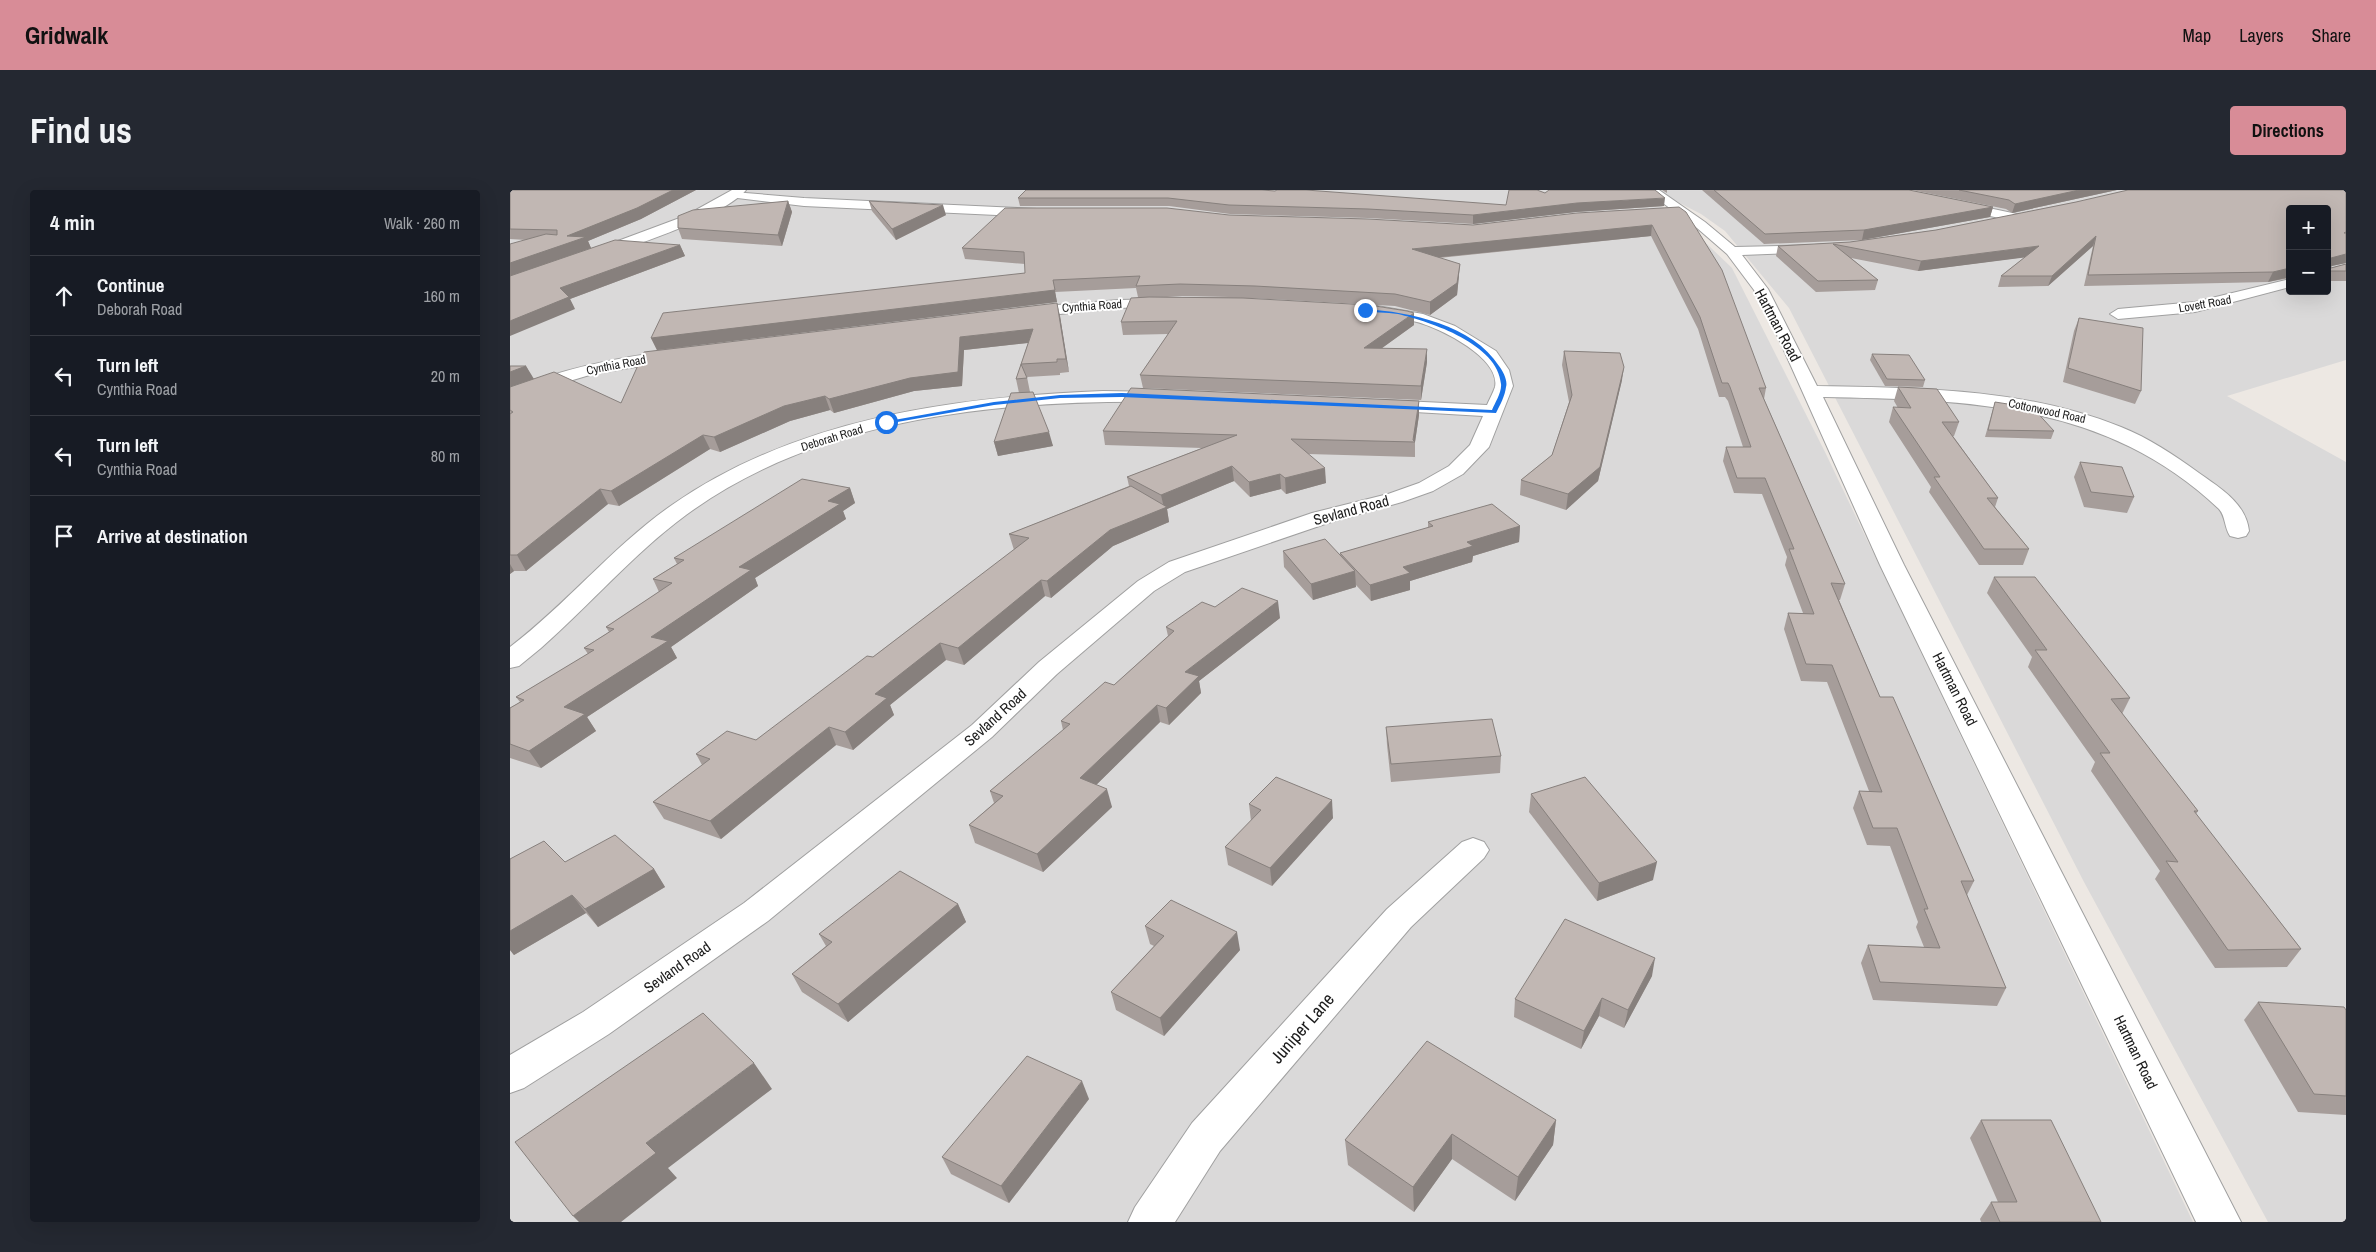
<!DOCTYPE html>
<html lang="en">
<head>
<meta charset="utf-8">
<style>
	:root { --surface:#171b24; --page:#242831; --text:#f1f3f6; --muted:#9ea1a6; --line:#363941; --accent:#d88c97 }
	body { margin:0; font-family:"Archivo Narrow",sans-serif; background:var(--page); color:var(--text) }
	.controls { position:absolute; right:15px; top:15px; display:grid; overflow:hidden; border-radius:5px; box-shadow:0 5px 20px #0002 }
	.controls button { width:45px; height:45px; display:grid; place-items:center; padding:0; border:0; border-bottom:1px solid var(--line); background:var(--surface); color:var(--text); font:25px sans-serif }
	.stop { position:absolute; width:15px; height:15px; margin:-11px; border:4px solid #1a73e8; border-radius:50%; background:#fff }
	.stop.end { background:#1a73e8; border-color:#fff; box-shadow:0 1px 5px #0008 }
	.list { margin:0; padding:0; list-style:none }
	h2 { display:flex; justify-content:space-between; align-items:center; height:65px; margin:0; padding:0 20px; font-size:21px }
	h2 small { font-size:16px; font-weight:400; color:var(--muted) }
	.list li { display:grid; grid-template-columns:32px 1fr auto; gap:15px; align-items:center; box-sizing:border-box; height:80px; padding:0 20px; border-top:1px solid var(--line) }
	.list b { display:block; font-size:19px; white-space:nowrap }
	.list p { margin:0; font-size:16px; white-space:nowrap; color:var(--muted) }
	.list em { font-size:16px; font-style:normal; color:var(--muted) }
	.icon { flex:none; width:28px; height:28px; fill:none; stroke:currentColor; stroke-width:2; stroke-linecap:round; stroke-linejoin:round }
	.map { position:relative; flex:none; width:1836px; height:1032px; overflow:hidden; border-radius:5px }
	header { display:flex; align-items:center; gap:30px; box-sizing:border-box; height:70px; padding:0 25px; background:var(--accent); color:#111 }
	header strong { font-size:24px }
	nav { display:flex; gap:28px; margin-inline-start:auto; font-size:18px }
	.intro { display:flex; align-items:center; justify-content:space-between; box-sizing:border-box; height:120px; padding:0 30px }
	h1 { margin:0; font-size:35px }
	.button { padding:12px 22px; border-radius:5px; background:var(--accent); color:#111; font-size:18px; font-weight:700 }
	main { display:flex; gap:30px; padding:0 30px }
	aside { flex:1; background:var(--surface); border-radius:5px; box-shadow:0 5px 20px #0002 }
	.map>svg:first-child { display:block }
	.residential { fill:#dad9d9; fill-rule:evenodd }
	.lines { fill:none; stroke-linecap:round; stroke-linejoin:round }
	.minor-casing { stroke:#a0a0a0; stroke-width:2 }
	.tertiary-casing { stroke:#a0a0a0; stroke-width:2 }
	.minor { fill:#fff; fill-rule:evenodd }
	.tertiary { fill:#fff; fill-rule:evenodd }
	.wall { fill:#a69d9a; fill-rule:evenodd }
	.shaded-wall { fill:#87807d }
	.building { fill:#c1b7b3; stroke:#87807d }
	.route { fill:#1a73e8 }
	.labels { text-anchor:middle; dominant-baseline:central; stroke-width:4; stroke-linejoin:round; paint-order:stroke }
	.far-street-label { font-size:12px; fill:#1c1c1c; stroke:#fff }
	.street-label { font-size:15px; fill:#1c1c1c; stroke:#fff }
	.near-street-label { font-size:18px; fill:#1c1c1c; stroke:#fff }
</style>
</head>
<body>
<header>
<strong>Gridwalk</strong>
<nav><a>Map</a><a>Layers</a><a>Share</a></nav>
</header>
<div class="intro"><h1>Find us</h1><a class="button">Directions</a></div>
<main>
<aside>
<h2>4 min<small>Walk · 260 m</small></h2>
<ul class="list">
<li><svg class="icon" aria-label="ahead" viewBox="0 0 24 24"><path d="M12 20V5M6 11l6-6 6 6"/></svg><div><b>Continue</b><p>Deborah Road</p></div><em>160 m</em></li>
<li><svg class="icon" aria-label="left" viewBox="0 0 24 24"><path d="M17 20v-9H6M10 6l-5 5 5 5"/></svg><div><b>Turn left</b><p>Cynthia Road</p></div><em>20 m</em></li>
<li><svg class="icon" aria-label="left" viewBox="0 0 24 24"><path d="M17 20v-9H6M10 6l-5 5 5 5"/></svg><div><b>Turn left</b><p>Cynthia Road</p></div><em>80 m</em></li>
<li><svg class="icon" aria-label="arrive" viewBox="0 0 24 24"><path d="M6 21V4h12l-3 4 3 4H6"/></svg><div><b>Arrive at destination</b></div></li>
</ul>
</aside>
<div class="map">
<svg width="1836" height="1032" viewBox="0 0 1836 1032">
	<rect width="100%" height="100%" fill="#ede8e3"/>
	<!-- residential -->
	<g class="residential">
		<path d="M0 0H1129L1174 32 1222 78 1315 262 1683 1032H0Z"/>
		<path d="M1150 0H1836V170L1717 206 1836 272V1032H1758L1574 692 1279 118 1215 41 1191 24 1160 8ZM1780 19H1817V101H1780Z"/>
	</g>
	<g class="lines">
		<defs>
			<g id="minor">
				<path d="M1135 0H1149L1195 32 1225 57 1309 55 1311 58 1309 61 1304 62 1232 65 1258 99 1307 196C1409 198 1515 198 1611 237 1639 248 1664 265 1689 283 1710 298 1736 313 1739 341L1736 346 1728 348 1720 346C1714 337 1716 327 1709 319 1596 212 1458 210 1313 207L1394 375 1731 1032H1686L1370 375 1268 147 1244 100 1217 64 1187 38Z"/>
				<path d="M1371 0H1393L1507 24 1513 28 1507 32 1377 3Z"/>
				<path d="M223 2 294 8 527 19 533 23 527 27 294 16 219 7 217 5 219 3Z"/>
				<path d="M1780 89V97L1685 122 1608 129 1600 124 1608 119 1685 112Z"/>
				<path d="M657 109 662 110 664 113 662 116 609 118 510 128 502 123 510 118 609 110Z"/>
				<path d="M867 116 913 124 945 136 986 161 999 180 1003 196 979 257 953 284 923 301 892 312 818 333 675 382 644 401 547 484 482 547 258 731 99 844 14 898 0 903V865L73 822 234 713 462 535 529 472 628 391 659 372 802 323 878 304 909 293 939 276 960 255 973 226 871 220 865 219 862 215 865 211 871 210 977 215C979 210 983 203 985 197 991 168 930 138 907 132 892 128 877 128 862 124L859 121Z"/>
				<path d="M167 160 173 161 175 165 173 169 83 184 46 195 0 212V200C53 178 110 167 167 160Z"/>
				<path d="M593 201 653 202 659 203 662 207 659 211 653 212C491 210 311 226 176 325 123 364 80 415 31 458L9 476 0 478V457C57 414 103 356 162 315 287 228 444 207 593 201Z"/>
				<path d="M963 648 974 652 979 660 974 668 901 737 710 961 665 1032H618L625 1017 682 933 877 719 952 652Z"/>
			</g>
			<path id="tertiary" d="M222 0H236C213 27 125 55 91 67L86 68 79 64 81 61 175 26Z"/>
		</defs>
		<!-- minor casing -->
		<use href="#minor" class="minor-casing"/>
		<!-- tertiary casing -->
		<use href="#tertiary" class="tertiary-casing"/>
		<!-- minor -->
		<use href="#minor" class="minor"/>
		<!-- tertiary -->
		<use href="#tertiary" class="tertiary"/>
	</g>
	<!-- wall -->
	<g class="wall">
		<path d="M0 0H186L131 29 78 51 81 58 170 55 175 66 60 109 65 119 16 50 0 49Z"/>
		<path d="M516 0 996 15 1035 3 1154 16 1066 22 963 34 858 28 720 24 659 16H510L508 8Z"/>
		<path d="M1152 0H1157V3Z"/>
		<path d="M1192 0H1399L1483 17 1480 27 1352 50 1254 54Z"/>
		<path d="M1402 0H1607L1502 23 1496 19Z"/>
		<path d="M1836 0V73L1821 76V78L1836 74V91H1817V19H1780V88L1758 92 1574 96 1583 56 1538 96 1488 97 1491 86 1515 67 1408 81 1341 68 1368 90 1365 100 1306 102 1266 66 1268 56 1340 52 1426 40 1566 12Z"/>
		<path d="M278 11 282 22 272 56 172 49 168 38Z"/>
		<path d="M359 11 436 25 386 50 362 21Z"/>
		<path d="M1169 17 1256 198 1254 209 1335 394 1330 410H1329L1370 507 1464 691 1457 705 1496 798 1487 816 1363 810 1351 773 1358 755 1414 757 1406 737 1408 732 1380 656 1357 655 1343 618 1349 601H1359L1317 492 1291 491 1274 439 1278 423H1293L1275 375 1277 367 1252 304 1224 303 1213 271 1216 257H1233L1218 211 1215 207H1209L1188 139 1141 46 929 68 949 85 947 105 920 125 885 116 740 108 904 135 872 158 917 172 911 210 633 198 630 185 658 144 613 145 611 132 628 107 626 98 545 102 547 112 171 157 550 126 559 182 550 183V185L517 187 520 202 543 256 488 266 484 252 509 203 506 189 518 153 454 160 452 196 404 201 324 223 320 220 280 231 210 262 200 259 109 316 98 314 16 381H4L0 384V176H16L23 189 111 213 147 160 141 148 515 83V74L455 69 452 58 719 25 963 35ZM672 106 719 107H657Z"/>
		<path d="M1569 128 1631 201 1625 214 1553 192 1564 141Z"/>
		<path d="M1054 161 1112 190 1088 291 1056 320 1010 305 1011 290 1042 265 1059 212 1052 175Z"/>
		<path d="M1362 164 1415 190 1413 197 1375 196 1360 170Z"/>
		<path d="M1388 197 1449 232 1444 246H1443L1488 308 1485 317 1519 359 1513 375H1469L1419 302 1421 297 1379 232 1383 217 1388 218 1384 211Z"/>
		<path d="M909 211V225L905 252V267L798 264 816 293 776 304 771 299 740 307 724 291 657 319 659 332 603 356 541 408 535 406 454 475 436 470 380 515 384 525 343 560 326 555 211 649 154 629 143 612 192 575 186 564 246 550 363 467 504 360 499 344 619 296 617 287 692 258 595 255 593 241Z"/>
		<path d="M1485 212 1544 241 1541 249 1475 247Z"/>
		<path d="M1570 272 1624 307 1617 323 1574 317 1564 287Z"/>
		<path d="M340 298 345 313 333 321 336 329 245 388 248 396 161 457 167 468 77 527 86 541 31 578 0 568V518L10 512 6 507 78 464 74 458 99 442 96 437 149 402 143 389 167 374 164 368Z"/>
		<path d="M918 332 1010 336 1009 352 963 366 962 372 900 391V400L861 411 845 394 846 397 803 410 774 377 773 361 830 365V363L918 338Z"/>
		<path d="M1484 387 1620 508 1612 524 1688 621 1686 624 1791 759 1777 777 1705 778 1645 689 1650 681 1581 581 1585 572 1518 477 1522 467 1477 403Z"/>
		<path d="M705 417 770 428 689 491 691 503 659 535 650 532 586 595 602 617 533 682 465 653 459 635 484 613 480 601 553 540 551 531 604 495 658 446 656 437Z"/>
		<path d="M876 537 991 566 990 583 881 592 877 555Z"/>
		<path d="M1021 604 1143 690 1087 711 1019 622Z"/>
		<path d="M739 614 823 628 762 696 718 675 715 657 741 631Z"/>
		<path d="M0 669 55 672 144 679 155 697 88 737 76 723 4 765 0 760Z"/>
		<path d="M448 714 456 732 338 832 292 802 282 784 316 756 309 744Z"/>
		<path d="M635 736 730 760 654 846 606 820 601 802 644 756 640 754Z"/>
		<path d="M1142 786 1114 838 1089 826 1071 859 1004 827 1005 809Z"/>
		<path d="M1748 812 1836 820V925L1788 922 1734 830Z"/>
		<path d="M579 909 499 1013 441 984 432 967Z"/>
		<path d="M1046 930 1043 955 1005 1011 942 969 904 1022 838 975 835 950Z"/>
		<path d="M1471 930 1591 1032H1471L1470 1029 1481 1012H1488L1460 948Z"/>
	</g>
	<!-- shaded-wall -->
	<g class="shaded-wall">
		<path d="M163 0H186L131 29 78 51 81 58 0 87V73L57 46Z"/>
		<path d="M1569 0H1607L1502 23 1505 14Z"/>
		<path d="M1155 8 1154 16 1066 22 963 34V25L1067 13Z"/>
		<path d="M278 11 282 22 272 56 268 45Z"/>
		<path d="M433 15 436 25 386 50 382 39Z"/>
		<path d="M1483 17 1480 27 1352 50 1354 40Z"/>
		<path d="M1142 35 1141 46 902 70V59Z"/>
		<path d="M1586 46 1583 56 1538 96 1542 86Z"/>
		<path d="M170 55 175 66 60 109 65 119 0 146V131L50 98Z"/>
		<path d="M1529 56 1525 66 1408 81 1411 71Z"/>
		<path d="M1836 64V73L1817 77 1821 68Z"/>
		<path d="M950 74 949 85 947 105 920 125V112Z"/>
		<path d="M1780 78V87L1758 92 1763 82Z"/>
		<path d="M543 90 547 112 147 160 141 148Z"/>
		<path d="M547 113 550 126 559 182 556 169Z"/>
		<path d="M904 123V135L854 171V158Z"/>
		<path d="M523 139 526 152 454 160 452 196 404 201 324 223 319 209 450 147Z"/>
		<path d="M917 159V172L911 210V196Z"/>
		<path d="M16 176 24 189 0 198V182Z"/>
		<path d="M1114 177 1112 190 1088 291 1056 320 1058 304Z"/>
		<path d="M315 206 320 220 280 231 210 262 204 247 274 216Z"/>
		<path d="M909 211V225L905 252H903Z"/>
		<path d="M539 242 543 256 488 266 484 252Z"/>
		<path d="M193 245 200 259 109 316 101 301Z"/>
		<path d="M722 276 724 291 657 319 659 332 603 356 541 408 537 391 600 340 654 318 651 305Z"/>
		<path d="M815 278 816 293 776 304 775 288Z"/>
		<path d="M770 284 771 299 740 307 739 292Z"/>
		<path d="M340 298 345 313 333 321 336 329 245 388 248 396 161 457 167 468 77 527 86 541 31 578 19 561 54 517 229 377 318 311Z"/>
		<path d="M90 299 98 314 16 381 7 365Z"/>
		<path d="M1010 336 1009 352 963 366 962 372 900 391V400L861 411 860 395 893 377 957 352Z"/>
		<path d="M0 374 4 381 0 384Z"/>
		<path d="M845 381 846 397 803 410 801 394Z"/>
		<path d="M531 390 535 406 454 475 448 458Z"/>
		<path d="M768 411 770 428 689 491 691 503 659 535 656 518 675 482Z"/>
		<path d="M430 453 436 470 380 515 384 525 343 560 335 542 365 504Z"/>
		<path d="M647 515 650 532 575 606 570 588Z"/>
		<path d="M319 537 326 555 211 649 200 631Z"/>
		<path d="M597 599 602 617 533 682 527 664Z"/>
		<path d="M822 610 823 628 762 696 760 678Z"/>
		<path d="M1147 672 1143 690 1087 711 1089 693Z"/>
		<path d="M144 679 155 697 88 737 75 719Z"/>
		<path d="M62 705 76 723 4 765 0 760V741Z"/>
		<path d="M448 714 456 732 338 832 328 814Z"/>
		<path d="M727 742 730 760 654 846 650 828Z"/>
		<path d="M1145 768 1142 786 1114 838 1118 820Z"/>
		<path d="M1092 808 1089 826 1071 859 1074 841Z"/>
		<path d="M244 873 262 899 158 978 167 988 111 1032H69L63 1026 136 953Z"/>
		<path d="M572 891 579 909 499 1013 491 996Z"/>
		<path d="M1046 930 1043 955 1005 1011 1008 987Z"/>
		<path d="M942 944V969L904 1022 903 997Z"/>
	</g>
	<!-- building -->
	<g class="building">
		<path d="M0 0H163L127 18 57 46 76 47 0 73V54L36 44 47 45V40L0 39Z"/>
		<path d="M516 0H752L765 1 767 0H796L996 15 999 0H1027L1035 3 1039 0H1145L1155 8 1067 13 963 25 858 19 719 15 658 8H508Z"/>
		<path d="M1204 0H1399L1483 17 1354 40 1255 44Z"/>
		<path d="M1449 0H1569L1505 14 1499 10Z"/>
		<path d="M1618 0H1836V42L1834 43H1836V64L1821 68V78L1836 74V81H1817V19H1780V78L1763 82 1578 85 1586 46 1542 86H1491L1529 56 1411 71 1323 54 1368 90 1308 91 1268 56 1340 52 1426 40 1566 12Z"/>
		<path d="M278 11 268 45 168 38V26L183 20Z"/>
		<path d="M359 11 433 15 382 39Z"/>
		<path d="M1169 17 1176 22 1212 80 1256 198H1249L1335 394 1321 393 1370 507H1383L1464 691H1451L1496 798 1370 792 1358 755 1430 758 1414 719H1418L1387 638H1363L1349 601 1372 602 1322 475 1296 474 1278 423 1304 424 1279 359H1284L1255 288H1227L1216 257H1241L1220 197 1218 193H1212L1190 127 1142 35 902 59 950 74 947 93 920 112 885 104 745 96 670 94 626 96 630 86 543 90 545 100 141 148 153 123 515 83 514 62 452 58 495 18H657L719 25 858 29 963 35 1067 23Z"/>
		<path d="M105 50 170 55 50 98 59 107 0 131V86Z"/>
		<path d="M639 107 733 108 859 115 897 121 904 123 854 158 917 159 911 196 630 185 667 131 611 132 621 108Z"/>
		<path d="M547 113 556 169H547V172L511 174 517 188 506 189 523 139 450 147 448 182 400 188 319 209 315 206 274 216 204 247 193 245 101 301 90 299 7 365H0V224L3 222 0 220V197L44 182 111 213 134 162Z"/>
		<path d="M1569 128 1633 138 1631 201 1558 178Z"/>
		<path d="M1054 161 1110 163 1114 177 1090 277 1058 304 1011 290 1042 265 1062 205Z"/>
		<path d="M1362 164 1399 165 1415 190 1377 189Z"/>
		<path d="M0 176H16L0 182Z"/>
		<path d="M1388 197 1427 199 1449 232H1432L1488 308H1477L1519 359H1474L1424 287H1430L1383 217 1401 218Z"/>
		<path d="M621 198 909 211 903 250 905 252 781 249 815 278 775 288 770 284 739 292 722 276 651 305 617 287 727 245 593 241Z"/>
		<path d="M523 202 539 242 484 252 501 203Z"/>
		<path d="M1485 212 1523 218 1544 241 1478 240Z"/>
		<path d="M1570 272 1612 277 1624 307 1581 302Z"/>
		<path d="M292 289 340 298 318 311 330 314 229 377 241 380 141 447 158 451 54 517 75 524 19 561 0 554V518L14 510 6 507 84 460 74 458 104 439 96 437 162 393 143 389 174 370 164 368Z"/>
		<path d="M621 296 657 317 600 340 537 391 531 390 448 458 430 453 365 504 377 508 335 542 319 537 200 631 143 612 200 569 186 564 217 541 246 550 357 466 363 467 519 348 499 344Z"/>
		<path d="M982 314 1010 336 957 352 963 356 893 377 900 383 860 395 830 363 923 336 918 332Z"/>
		<path d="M815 349 845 381 801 394 773 361Z"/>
		<path d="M1484 387H1525L1620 508 1601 509 1688 621H1684L1791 759 1718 760 1656 671 1668 672 1590 563H1600L1525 460H1537Z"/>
		<path d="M732 398 768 411 675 482 689 486 656 518 647 515 570 588 597 599 527 664 459 635 493 606 480 601 560 534 551 531 595 492 604 495 664 441 656 437 692 412 705 417Z"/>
		<path d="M982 529 991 566 881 574 876 537Z"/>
		<path d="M766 587 822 610 760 678 715 657 751 620 739 614Z"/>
		<path d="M1075 587 1147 672 1089 693 1021 604Z"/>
		<path d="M105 645 144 679 75 719 62 705 0 741V669L34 651 55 672Z"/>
		<path d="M390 681 448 714 328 814 282 784 322 752 309 744Z"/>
		<path d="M661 710 727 742 650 828 601 802 654 746 635 736Z"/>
		<path d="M1055 729 1145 768 1118 820 1092 808 1074 841 1005 809Z"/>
		<path d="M1748 812 1834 817 1836 820V906L1804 904Z"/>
		<path d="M193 823 244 873 136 953 146 963 63 1026 5 952Z"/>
		<path d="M917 851 1046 930 1008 987 942 944 903 997 835 950Z"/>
		<path d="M517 866 572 891 491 996 432 967Z"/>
		<path d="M1471 930H1541L1591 1032H1490L1481 1012H1507Z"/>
	</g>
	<!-- route -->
	<path class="route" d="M855 119C900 122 963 135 989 176 993 181 998 191 996 197 995 206 990 215 986 223L612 207 550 208 484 215 376 234 373 232 484 212 550 205 612 203 982 220C985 213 992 202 991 194 988 154 921 132 888 124 876 122 864 123 853 121Z"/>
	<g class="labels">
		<!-- far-street labels -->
		<g class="far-street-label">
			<text transform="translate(1695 114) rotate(-10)">Lovett Road</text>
			<text transform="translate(582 116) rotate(-4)">Cynthia Road</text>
			<text transform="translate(106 175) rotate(-11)">Cynthia Road</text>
			<text transform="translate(1537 221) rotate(12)">Cottonwood Road</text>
			<text transform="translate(322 248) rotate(-17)">Deborah Road</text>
		</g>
		<!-- street labels -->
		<g class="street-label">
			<text transform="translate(1268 135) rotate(62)">Hartman Road</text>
			<text transform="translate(841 320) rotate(-15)">Sevland Road</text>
			<text transform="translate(1445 499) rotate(63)">Hartman Road</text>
			<text transform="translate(485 527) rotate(-42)">Sevland Road</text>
			<text transform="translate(167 777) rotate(-35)">Sevland Road</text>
			<text transform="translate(1626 862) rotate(64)">Hartman Road</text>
		</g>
		<!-- near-street labels -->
		<g class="near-street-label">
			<text transform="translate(792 838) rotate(-49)">Juniper Lane</text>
		</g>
	</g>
</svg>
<div class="controls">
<button>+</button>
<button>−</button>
</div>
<div class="stop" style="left:376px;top:232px"></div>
<div class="stop end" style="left:855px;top:120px"></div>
</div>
</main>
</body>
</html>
